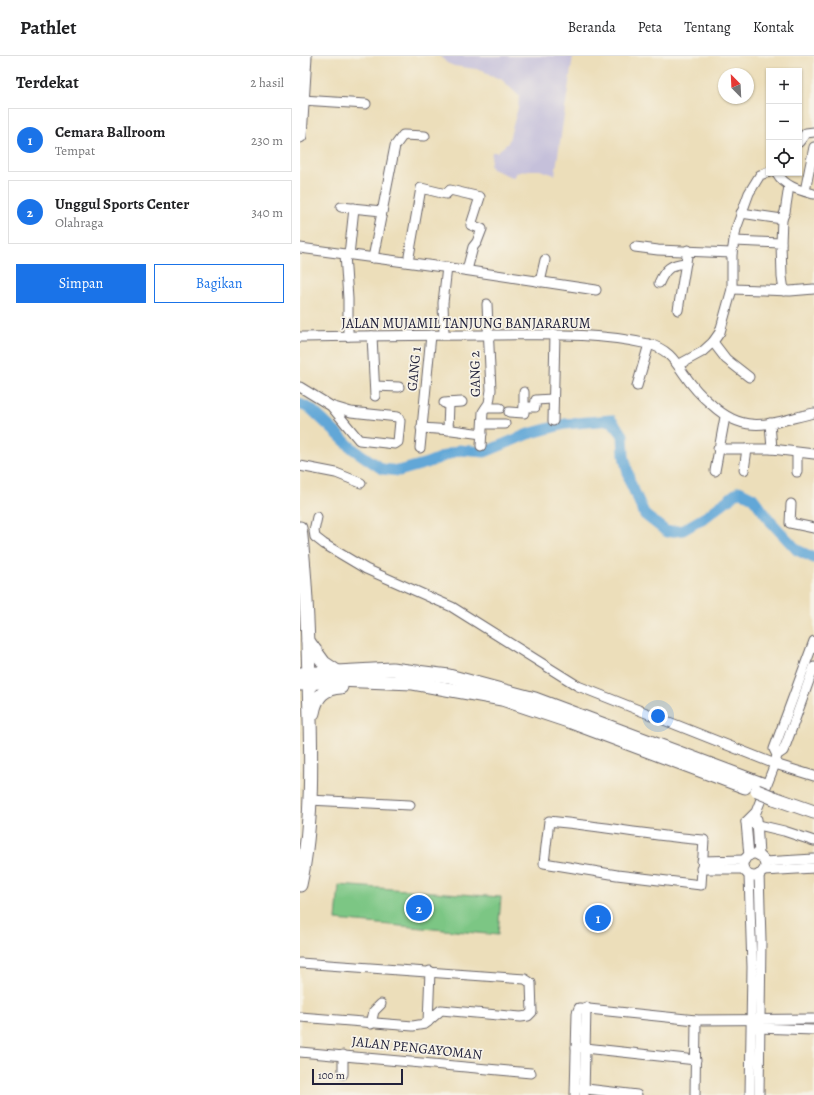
<!DOCTYPE html>
<html lang="id">
<head>
<meta charset="utf-8">
<style>
	:root { --surface:#fff; --page:#f6f6f6; --text:#202124; --muted:#757577; --line:#e0e0e0; --accent:#1a73e8 }
	body { margin:0; font-family:Alegreya,serif; background:var(--page); color:var(--text) }
	.controls { position:absolute; right:12px; top:12px; display:grid; overflow:hidden; border-radius:0px; box-shadow:0 1px 3px #0004 }
	.controls button { width:36px; height:36px; display:grid; place-items:center; padding:0; border:0; border-bottom:1px solid var(--line); background:var(--surface); color:var(--text); font:20px sans-serif }
	.compass { position:absolute; left:418px; top:12px; width:36px; height:36px; border-radius:50%; background:var(--surface); box-shadow:0 1px 3px #0004; rotate:336deg }
	.scale { position:absolute; left:12px; bottom:10px; width:91px; box-sizing:border-box; padding-left:4px; border:2px solid #22223b; border-top:0; font-size:11px; line-height:14px; white-space:nowrap; color:#22223b; -webkit-text-stroke:3px #f7f3e8; paint-order:stroke }
	.you { position:absolute; left:358px; top:660px; width:14px; height:14px; margin:-10px; border:3px solid #fff; border-radius:50%; background:#1a73e8; box-shadow:0 0 0 6px #1a73e833 }
	.badge { display:grid; place-items:center; width:26px; height:26px; border-radius:50%; background:var(--accent); color:#fff; font-size:13px; font-weight:700 }
	.pin { position:absolute; translate:-50% -50%; border:2px solid #fff; box-shadow:0 1px 4px #0006 }
	.list { margin:0; padding:0; list-style:none }
	h2 { display:flex; justify-content:space-between; align-items:center; height:52px; margin:0; padding:0 16px; font-size:17px }
	h2 small { font-size:13px; font-weight:400; color:var(--muted) }
	.list li { display:grid; grid-template-columns:26px 1fr auto; gap:12px; align-items:center; box-sizing:border-box; height:64px; margin:0 8px 8px; padding:0 8px; border:1px solid var(--line); border-radius:0px }
	.list b { display:block; font-size:15px; white-space:nowrap }
	.list p { margin:0; font-size:13px; white-space:nowrap; color:var(--muted) }
	.list em { font-size:13px; font-style:normal; color:var(--muted) }
	.actions { display:flex; gap:8px; padding:12px 16px }
	.actions a { flex:1; padding:9px 0; border:1px solid var(--accent); border-radius:0px; text-align:center; font-size:14px; color:var(--accent) }
	.actions .main { background:var(--accent); color:#fff }
	.icon { flex:none; width:22px; height:22px; fill:none; stroke:currentColor; stroke-width:2; stroke-linecap:round; stroke-linejoin:round }
	.map { position:relative; flex:none; width:514px; height:1039px; overflow:hidden }
	header { display:flex; align-items:center; gap:24px; box-sizing:border-box; height:56px; padding:0 20px; background:var(--surface); border-bottom:1px solid var(--line) }
	header strong { font-size:19px }
	nav { display:flex; gap:22px; margin-inline-start:auto; font-size:14px }
	main { display:flex }
	aside { flex:1; background:var(--surface) }
	.map>svg:first-child { display:block }
	.industrial { fill:#c5c0da }
	.green { fill:#7bc684; stroke:#4e7460 }
	.lines { fill:none; stroke-linecap:round; stroke-linejoin:round }
	.river { stroke:#62a7d7; stroke-width:11 }
	.minor-casing { stroke:#696467; stroke-width:11 }
	.highway-casing { stroke:#696467; stroke-width:15 }
	.minor { stroke:#fff; stroke-width:9 }
	.highway { stroke:#fff; stroke-width:13 }
	.highway-bridge-casing { stroke:#696467; stroke-width:15; stroke-linecap:butt }
	.highway-bridge { stroke:#fff; stroke-width:13 }
	.labels { text-anchor:middle; dominant-baseline:central; stroke-width:3.5; stroke-linejoin:round; paint-order:stroke }
	.street-label { font-size:14px; fill:#22223b; stroke:#f7f3e8 }
</style>
</head>
<body>
<header>
<strong>Pathlet</strong>
<nav><a>Beranda</a><a>Peta</a><a>Tentang</a><a>Kontak</a></nav>
</header>
<main>
<aside>
<h2>Terdekat<small>2 hasil</small></h2>
<ul class="list">
<li><span class="badge">1</span><div><b>Cemara Ballroom</b><p>Tempat</p></div><em>230 m</em></li>
<li><span class="badge">2</span><div><b>Unggul Sports Center</b><p>Olahraga</p></div><em>340 m</em></li>
</ul>
<div class="actions"><a class="main">Simpan</a><a>Bagikan</a></div>
</aside>
<div class="map">
<svg width="514" height="1039" viewBox="0 0 514 1039">
	<rect width="100%" height="100%" fill="#f7f3e8"/>
	<filter id="ink" filterUnits="userSpaceOnUse"><feTurbulence type="fractalNoise" baseFrequency=".025" numOctaves="2"/><feDisplacementMap in="SourceGraphic" scale="8" xChannelSelector="R" yChannelSelector="G"/><feConvolveMatrix kernelMatrix="1 2 1 2 8 2 1 2 1" color-interpolation-filters="sRGB"/></filter>
	<filter id="wash" filterUnits="userSpaceOnUse"><feTurbulence type="fractalNoise" baseFrequency=".012" numOctaves="4" result="noise"/><feDisplacementMap in="SourceGraphic" scale="16" xChannelSelector="R" yChannelSelector="G"/><feGaussianBlur stdDeviation="0.9" result="paint"/><feColorMatrix in="noise" values="0 0 0 0 0 0 0 0 0 0 0 0 0 0 0 0 0 1.4 0 .05"/><feComposite in="paint" operator="in"/></filter>
	<g filter="url(#wash)">
		<rect width="100%" height="100%" fill="#ecdeba"/>
		<!-- industrial -->
		<path class="industrial" d="M140 0H273L255 119 240 114H229L216 117 214 122 192 113 190 110 192 96H197L208 87 218 52 219 40 201 23 190 20 183 14 154 10 147 7Z"/>
		<!-- green -->
		<path class="green" d="M39 829 201 841 198 879 36 864Z"/>
		<g class="lines">
			<!-- river -->
			<path class="river" d="M0 348 11 353 53 393 82 413 99 415 127 407 159 394 185 396 228 378 265 368 311 364 323 379 324 400 330 426 345 459 367 476 383 474 407 460 439 435 453 442 471 466 497 494 514 502"/>
		</g>
	</g>
	<g filter="url(#ink)">
		<g class="lines">
			<defs>
				<g id="minor">
					<path d="M2 44 66 48"/>
					<path d="M499 86 506 77 514 76"/>
					<path d="M477 117C485 131 499 134 514 138"/>
					<path d="M505 135 514 91"/>
					<path d="M41 151 82 155"/>
					<path d="M441 157 482 163 481 187"/>
					<path d="M482 163 485 156 489 130"/>
					<path d="M434 185 481 187 482 221 484 235"/>
					<path d="M335 191 358 194 432 197"/>
					<path d="M0 192 150 212 296 234"/>
					<path d="M45 198 48 243V280"/>
					<path d="M49 199 54 152"/>
					<path d="M73 202 95 90 103 79 125 80"/>
					<path d="M108 206 121 132 146 138 150 134 180 141 171 169 182 173 177 186 173 191 167 214"/>
					<path d="M240 226 245 204"/>
					<path d="M359 227C365 213 371 208 386 207"/>
					<path d="M432 233 490 235 514 233"/>
					<path d="M378 254 388 194"/>
					<path d="M144 278 143 247 147 211"/>
					<path d="M72 280 75 340"/>
					<path d="M0 281C63 280 125 279 188 279 241 279 296 276 348 288 366 292 374 303 384 318 392 330 401 340 412 349 447 381 473 366 514 357"/>
					<path d="M413 286 426 303 449 321"/>
					<path d="M378 309 402 296 413 286 420 276 432 233V197L436 173 449 137 460 119 469 116"/>
					<path d="M75 330 99 331"/>
					<path d="M337 330 349 288"/>
					<path d="M0 331 31 350 59 384 95 388 98 386 100 365 98 361 51 356 31 350"/>
					<path d="M224 336V351"/>
					<path d="M144 347 162 346"/>
					<path d="M186 352H200"/>
					<path d="M209 356 224 357V351H235L236 344 252 343"/>
					<path d="M253 365 255 278"/>
					<path d="M470 367 472 393"/>
					<path d="M183 368H205"/>
					<path d="M121 372 152 374 182 378"/>
					<path d="M148 374 149 347"/>
					<path d="M181 390 183 356 189 347 191 334 187 248"/>
					<path d="M120 392 131 279"/>
					<path d="M418 393H472L514 398"/>
					<path d="M0 410 36 417 61 427"/>
					<path d="M444 414 447 393"/>
					<path d="M415 415 425 361"/>
					<path d="M497 416V397"/>
					<path d="M491 448 490 467 514 472"/>
					<path d="M17 461 14 475 15 481 24 488 66 513 152 551 278 630 475 708 456 756 446 766 449 800"/>
					<path d="M514 585 474 693 477 699 475 708 514 720"/>
					<path d="M477 699 483 695 486 688 514 611"/>
					<path d="M9 744 110 749"/>
					<path d="M457 763 459 800"/>
					<path d="M249 765C301 770 352 780 404 784L401 829 317 819 244 807Z"/>
					<path d="M446 766 484 775 514 785"/>
					<circle cx="454" cy="809" r="11"/>
					<path d="M402 805 445 804"/>
					<path d="M464 806 514 803"/>
					<path d="M401 813H444"/>
					<path d="M463 815 514 812"/>
					<path d="M449 819 452 911 450 1039"/>
					<path d="M0 907 225 923 231 927 232 956 228 960 221 961 141 954 125 968 113 970 0 961"/>
					<path d="M128 966 130 915"/>
					<path d="M71 968 74 955 81 948"/>
					<path d="M455 972 514 974"/>
					<path d="M276 991 396 1004"/>
					<path d="M0 996 231 1017"/>
					<path d="M43 1018V999"/>
					<path d="M278 1032 337 1039"/>
					<path d="M275 1039 277 957 279 952 396 964 514 963"/>
					<path d="M284 1039 286 951"/>
					<path d="M395 1039 396 964"/>
					<path d="M459 1039 461 884 459 818"/>
				</g>
				<g id="highway">
					<path d="M0 80 5 0"/>
					<path d="M0 472C6 523 8 575 9 627 11 693 14 764 0 829"/>
					<path d="M8 585 24 607 36 615"/>
					<path d="M0 618 92 613 149 620 235 643 462 728"/>
					<path d="M0 628 37 624 113 627 202 643 271 666 445 731"/>
					<path d="M13 657C16 640 24 632 41 631"/>
					<path d="M474 742 514 756"/>
				</g>
			</defs>
			<!-- minor casing -->
			<use href="#minor" class="minor-casing"/>
			<!-- highway casing -->
			<use href="#highway" class="highway-casing"/>
			<!-- minor -->
			<use href="#minor" class="minor"/>
			<!-- highway -->
			<use href="#highway" class="highway"/>
			<defs>
				<path id="highway-bridge" d="M457 735 474 742"/>
			</defs>
			<!-- highway-bridge casing -->
			<use href="#highway-bridge" class="highway-bridge-casing"/>
			<!-- highway-bridge -->
			<use href="#highway-bridge" class="highway-bridge"/>
		</g>
	</g>
	<g class="labels">
		<!-- street labels -->
		<g class="street-label">
			<text x="166" y="267">JALAN MUJAMIL TANJUNG BANJARARUM</text>
			<text transform="translate(114 313) rotate(-84)">GANG 1</text>
			<text transform="translate(175 318) rotate(-91)">GANG 2</text>
			<text transform="translate(117 992) rotate(6)">JALAN PENGAYOMAN</text>
		</g>
	</g>
</svg>
<div class="controls">
<button>+</button>
<button>−</button>
<button><svg class="icon" aria-label="locate" viewBox="0 0 24 24"><circle cx="12" cy="12" r="6"/><path d="M12 2v4M12 18v4M2 12h4M18 12h4"/></svg></button>
</div>
<svg class="compass" viewBox="-18 -18 36 36"><path d="M0-13l5 13h-10z" fill="#e53935"/><path d="M0 13l5-13h-10z" fill="#757577"/></svg>
<div class="scale">100 m</div>
<div class="you"></div>
<div class="pin badge" style="left:298px;top:862px">1</div>
<div class="pin badge" style="left:119px;top:852px">2</div>
</div>
</main>
</body>
</html>
